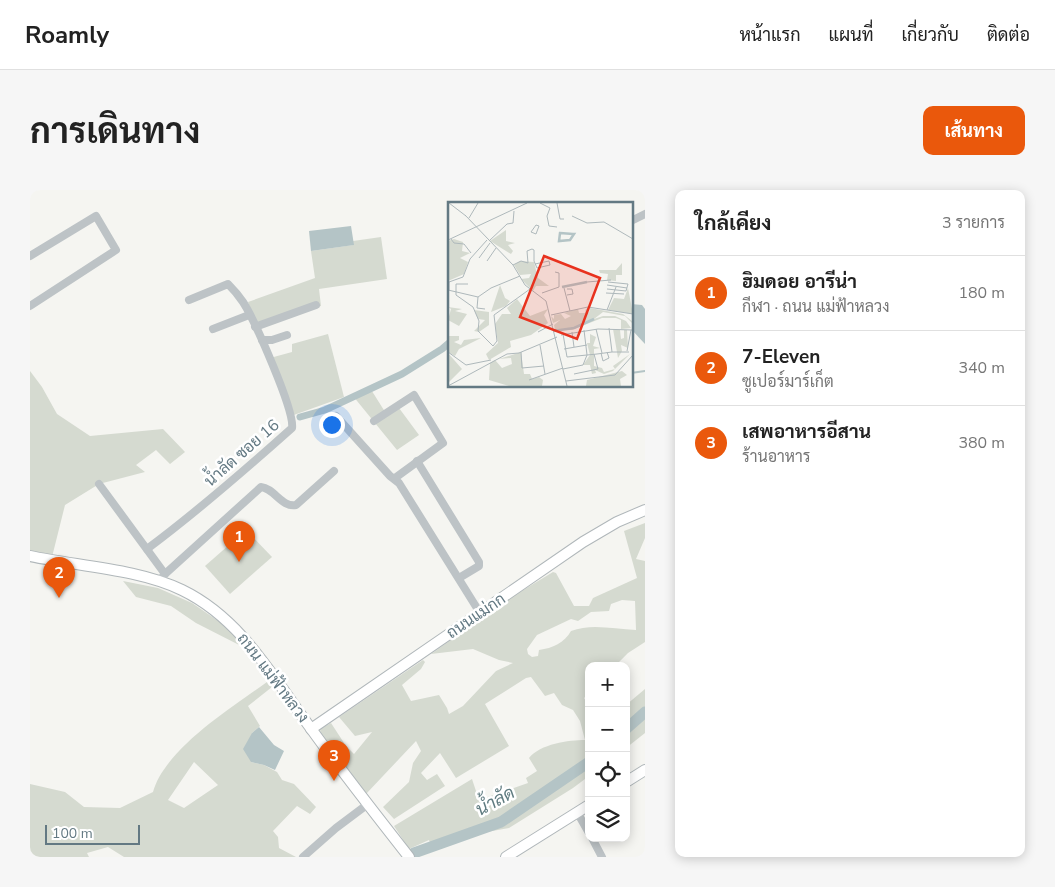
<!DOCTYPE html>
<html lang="th">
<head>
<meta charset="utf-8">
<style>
	:root { --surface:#fff; --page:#f6f6f6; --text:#222; --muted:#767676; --line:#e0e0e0; --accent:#ea580c }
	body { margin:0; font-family:"Nunito Sans",Sarabun,sans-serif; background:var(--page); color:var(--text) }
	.controls { position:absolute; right:15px; bottom:15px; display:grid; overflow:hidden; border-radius:10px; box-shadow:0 2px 12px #0003 }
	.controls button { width:45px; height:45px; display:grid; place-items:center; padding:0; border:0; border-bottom:1px solid var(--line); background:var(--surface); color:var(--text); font:25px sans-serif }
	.scale { position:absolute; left:15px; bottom:12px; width:95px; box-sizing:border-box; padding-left:5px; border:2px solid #637983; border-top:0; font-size:14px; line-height:18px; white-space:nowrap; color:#637983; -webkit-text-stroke:4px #fff; paint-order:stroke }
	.you { position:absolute; left:301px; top:234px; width:18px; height:18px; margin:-12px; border:4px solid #fff; border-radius:50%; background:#1a73e8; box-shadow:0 0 0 8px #1a73e833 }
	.badge { display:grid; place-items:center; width:32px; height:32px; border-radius:50%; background:var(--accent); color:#fff; font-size:16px; font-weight:700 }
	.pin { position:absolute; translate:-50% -41px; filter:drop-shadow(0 1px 2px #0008) }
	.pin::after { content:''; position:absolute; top:26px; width:18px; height:15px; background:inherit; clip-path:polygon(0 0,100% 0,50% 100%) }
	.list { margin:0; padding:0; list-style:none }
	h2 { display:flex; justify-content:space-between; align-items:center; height:65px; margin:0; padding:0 20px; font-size:21px }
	h2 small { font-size:16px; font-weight:400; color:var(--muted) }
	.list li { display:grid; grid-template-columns:32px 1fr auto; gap:15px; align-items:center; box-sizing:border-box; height:75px; padding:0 20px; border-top:1px solid var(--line) }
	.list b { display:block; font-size:19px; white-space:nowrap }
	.list p { margin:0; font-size:16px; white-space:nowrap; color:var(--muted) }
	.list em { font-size:16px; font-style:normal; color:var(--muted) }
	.icon { flex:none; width:28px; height:28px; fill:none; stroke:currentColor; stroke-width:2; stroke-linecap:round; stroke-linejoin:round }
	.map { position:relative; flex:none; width:615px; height:667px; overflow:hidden; border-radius:10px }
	header { display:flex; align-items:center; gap:30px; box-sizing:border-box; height:70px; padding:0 25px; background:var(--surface); border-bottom:1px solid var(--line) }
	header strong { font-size:24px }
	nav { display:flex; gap:28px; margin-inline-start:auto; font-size:18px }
	.intro { display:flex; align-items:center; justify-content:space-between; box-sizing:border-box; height:120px; padding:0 30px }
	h1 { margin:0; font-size:35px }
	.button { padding:12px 22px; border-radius:10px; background:var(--accent); color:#fff; font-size:18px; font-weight:700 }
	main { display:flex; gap:30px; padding:0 30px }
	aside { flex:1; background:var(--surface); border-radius:10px; box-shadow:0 2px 12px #0003 }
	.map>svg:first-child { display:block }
	.green { fill:#d5dad0; fill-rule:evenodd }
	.water { fill:#b4c4c6 }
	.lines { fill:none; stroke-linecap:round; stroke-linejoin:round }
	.stream { stroke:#b4c4c6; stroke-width:2 }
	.canal { stroke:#b4c4c6; stroke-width:7 }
	.river { stroke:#b4c4c6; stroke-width:11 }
	.secondary-casing { stroke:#b0b7ba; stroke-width:12 }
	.street { stroke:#bdc3c6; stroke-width:8 }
	.secondary { stroke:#fff; stroke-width:10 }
	.labels { text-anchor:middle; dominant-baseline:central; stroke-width:5; stroke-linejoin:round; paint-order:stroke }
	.street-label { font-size:16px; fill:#637983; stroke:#fff }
	.water-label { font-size:18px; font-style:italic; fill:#5f7b80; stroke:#fff }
	.inset-river { fill:none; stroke:#b4c4c6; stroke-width:2.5 }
	.inset-road { fill:none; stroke:#aeb8bb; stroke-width:1 }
	.view { fill:#e8321e; fill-opacity:0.15; stroke:#e8321e; stroke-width:2.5 }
	.inset-edge { fill:none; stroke:#637983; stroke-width:2.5 }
</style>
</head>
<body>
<header>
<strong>Roamly</strong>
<nav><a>หน้าแรก</a><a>แผนที่</a><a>เกี่ยวกับ</a><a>ติดต่อ</a></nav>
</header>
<div class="intro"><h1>การเดินทาง</h1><a class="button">เส้นทาง</a></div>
<main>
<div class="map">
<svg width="615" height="667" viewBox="0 0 615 667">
	<rect width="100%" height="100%" fill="#f5f5f1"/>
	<!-- green -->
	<g class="green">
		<path d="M351 47 357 89 289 99 291 116 262 123 227 136 218 112 285 88 281 61 323 55V51Z"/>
		<path d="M298 144 314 207 261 226 240 168 262 162V154Z"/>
		<path d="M0 181 12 197 27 224 60 246 133 239 155 262 140 274 126 260 106 275 115 282 69 294 35 315 22 367 0 361Z"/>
		<path d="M340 198 357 225 369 218 389 245 367 260 323 206Z"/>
		<path d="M615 333V348L606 369 615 371V452L598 463 585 476H559V503L554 508 559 516V586L543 598 479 638 440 645 403 660 399 650 379 659 364 636 442 589 449 610 498 593 496 588 507 581 499 568C510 554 539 550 555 550L550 531 543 520 532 515 524 503 515 506 501 487 496 488 455 514 479 556 426 588 410 563 391 583 397 590 407 584 415 596 364 629 353 617 379 592 383 573 391 561 386 551 336 604 291 548 290 539 301 533 316 556 324 564 342 542 325 546 309 527 393 470 395 472 391 479 372 495 381 511 409 505 417 518 419 524 433 516 466 481 483 473 469 470 443 459 401 464 485 405 523 382 526 383 544 416H559L563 408 607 388 594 341ZM592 410 605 411 606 440C584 439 561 433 541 441 534 453 523 458 509 460L508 466 502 467 498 464 497 459 507 445 541 429 548 431 561 422 579 421 581 414Z"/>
		<path d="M216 340 242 367 200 404 175 376Z"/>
		<path d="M93 391 128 398 162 413 197 437 215 458 166 433 141 416 106 407Z"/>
		<path d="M237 492 242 497 218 516 230 536 222 543 221 572 234 575 247 582 252 590 264 594 286 617 280 624 267 616 243 641 248 647 249 658 266 667H94L78 657 57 663 59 667H0V594L35 602 54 617 90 618 123 602C135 559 201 518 237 492ZM164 572 188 595 154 618 138 610Z"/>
		<path d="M615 499V543L596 558V515Z"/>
	</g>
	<!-- water -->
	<g class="water">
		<path d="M321 36 324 55 281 61 279 41Z"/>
		<path d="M601 114 612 115 615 119V154L601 139Z"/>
		<path d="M229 537 244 555 254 561 245 580 234 575 221 572 213 559 222 543Z"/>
	</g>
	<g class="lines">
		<!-- stream -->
		<path class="stream" d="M601 183 615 181"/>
		<!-- canal -->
		<path class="canal" d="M270 227 295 220 372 184 412 159 419 153"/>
		<!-- river -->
		<g class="river">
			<path d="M596 539 615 522"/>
			<path d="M380 667 384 663 471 632 559 572"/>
		</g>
		<defs>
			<g id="secondary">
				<path d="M0 366C47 376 109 379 152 400 212 429 244 489 282 540 313 583 346 625 379 667"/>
				<path d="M281 539 553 352 587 332 615 320"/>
				<path d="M596 592 615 580"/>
				<path d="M476 667 559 615"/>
			</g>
		</defs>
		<!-- secondary casing -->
		<use href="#secondary" class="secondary-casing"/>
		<!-- street -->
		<g class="street">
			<path d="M601 31 615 24"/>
			<path d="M0 66 66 26 86 60 0 116"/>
			<path d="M225 137 286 115"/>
			<path d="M183 139 219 125"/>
			<path d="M232 150H242L257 145"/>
			<path d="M306 226 360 286 369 293 450 423"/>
			<path d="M344 231 384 205 413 253 365 288"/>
			<path d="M387 271 449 372V376L429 388"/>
			<path d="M69 294 135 384"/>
			<path d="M117 359C168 321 215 280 262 238 265 221 224 129 213 112 209 106 204 100 198 94L159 110"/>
			<path d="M129 391 135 384 231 297C244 298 252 318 266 315L304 281"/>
			<path d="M547 622 559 643"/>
			<path d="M562 648 572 667"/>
			<path d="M273 667 306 638 338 614"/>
		</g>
		<!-- secondary -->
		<use href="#secondary" class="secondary"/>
	</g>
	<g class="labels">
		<!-- street labels -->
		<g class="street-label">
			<text transform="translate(212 263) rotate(-41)">น้ำลัด ซอย 16</text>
			<text transform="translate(446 426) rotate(-34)">ถนนแม่กก</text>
			<text transform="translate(243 488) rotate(53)">ถนน แม่ฟ้าหลวง</text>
		</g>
		<!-- water labels -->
		<g class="water-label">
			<text transform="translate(465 611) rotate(-29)">น้ำลัด</text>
		</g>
	</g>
	<!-- overview -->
	<g transform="translate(418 12)">
		<rect width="185" height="185" fill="#f5f5f1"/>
		<path d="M58 28V39L67 41 60 43 65 49 63 52 42 39ZM6 37 15 40 14 49 22 51 12 56 20 60 16 72 0 79V39ZM72 59 86 60 90 76 101 84H88L85 89 73 77 81 76 83 72 72 73 66 63ZM174 61V73H168V79L159 78 160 72 152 71 151 68H168ZM52 83 57 96 62 99 58 104 43 110ZM180 86 185 112 160 108 166 96 176 97ZM69 97 82 114 100 107 96 113 100 121 83 133 62 139 63 145 41 158 38 152 50 141 47 122 54 112H63L59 106ZM0 105 14 107 7 109 19 112 11 124 0 118 3 107ZM138 106 141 111 142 106 175 112 184 119 185 122 177 114 155 110 146 117 155 114H167L178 119 183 126 173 127V118L168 116H154L124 128H107L106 123 112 118 105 121 103 114 106 117V113L113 112 117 117 123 114 116 111 130 107 131 111H137ZM26 108 41 110V123L31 130 26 129 37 118 30 117ZM165 127 172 128 173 137 176 136V128H179L180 146 173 143 174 149 170 156ZM142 132 148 135 145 144 152 146 146 147V164L154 166 156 170 167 167 165 164 182 152 165 169 156 172 147 168 148 171 144 172 142 163H135L142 153 139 141H142ZM0 134H11V138L6 140 13 143 16 138 33 136 11 147 7 154 0 150ZM73 150 76 172H82L84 177 91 175 95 178 94 184H61L41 178 42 161 47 158 54 166 64 162 63 156 51 157ZM0 151 14 167 0 181ZM174 169 179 173 172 177 173 184H138L139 178Z" fill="#d5dad0"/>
		<path class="inset-river" d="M112 31 125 32H126L122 38 111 39ZM114 85 139 80M105 129 126 126 146 117"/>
		<path class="inset-road" d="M1 1 18 14M92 1 102 6 99 14 101 24 109 25M109 1 112 17H116M17 13 65 63 77 83 98 99 119 184M124 14 139 21 156 20 185 37M21 16 30 1M88 23 91 24 88 32 83 30ZM3 37 6 41 16 42 23 51M0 38 79 1M41 39 59 22 65 21 66 9M31 56 42 41M39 59 48 46M65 63 73 59 80 61 79 49 84 47 86 48V59L89 66 102 63 101 59 87 62M139 80 163 78M20 82H8V93L25 105 31 119 30 129 45 144 49 139 46 113 82 87M159 83 179 86M116 86 122 109M159 87 178 89 180 82 160 80M0 88 30 95 43 86 72 74M1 88V80L15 75 22 57 39 38M94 91 111 85V71L107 70M158 91 176 92M119 93 125 92 124 87H119M30 95 29 106 37 107M159 108 168 85M103 113 140 105 185 112M148 127 154 151M90 130 105 122M124 130 126 145M115 132 119 155 149 152 164 150 161 126M113 133 150 127 185 128M92 143 97 172M116 147 139 143M179 149 183 128M0 150 18 163 43 158M73 150 74 166 96 164M164 150H181M153 151 155 159 161 156 159 150M115 167 135 163 139 153 136 128M126 172 150 167 146 152M81 178 115 166M118 179 167 173 185 153M0 184 59 152 71 151 109 135"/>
		<path class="view" d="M96 54 152 76 129 137 72 115Z"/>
		<rect width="185" height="185" class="inset-edge"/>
	</g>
</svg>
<div class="controls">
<button>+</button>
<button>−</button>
<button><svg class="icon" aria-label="locate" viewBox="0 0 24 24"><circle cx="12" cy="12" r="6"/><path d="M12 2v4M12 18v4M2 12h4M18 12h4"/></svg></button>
<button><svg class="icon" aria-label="layers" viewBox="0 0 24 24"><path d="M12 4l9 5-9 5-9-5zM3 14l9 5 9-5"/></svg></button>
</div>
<div class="scale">100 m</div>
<div class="you"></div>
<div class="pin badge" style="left:209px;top:372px">1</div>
<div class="pin badge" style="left:29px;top:408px">2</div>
<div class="pin badge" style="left:304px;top:591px">3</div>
</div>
<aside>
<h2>ใกล้เคียง<small>3 รายการ</small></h2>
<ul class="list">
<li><span class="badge">1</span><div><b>ฮิมดอย อารีน่า</b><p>กีฬา · ถนน แม่ฟ้าหลวง</p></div><em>180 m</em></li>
<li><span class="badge">2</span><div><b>7-Eleven</b><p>ซูเปอร์มาร์เก็ต</p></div><em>340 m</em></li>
<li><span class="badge">3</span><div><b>เสพอาหารอีสาน</b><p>ร้านอาหาร</p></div><em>380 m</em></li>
</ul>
</aside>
</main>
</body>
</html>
